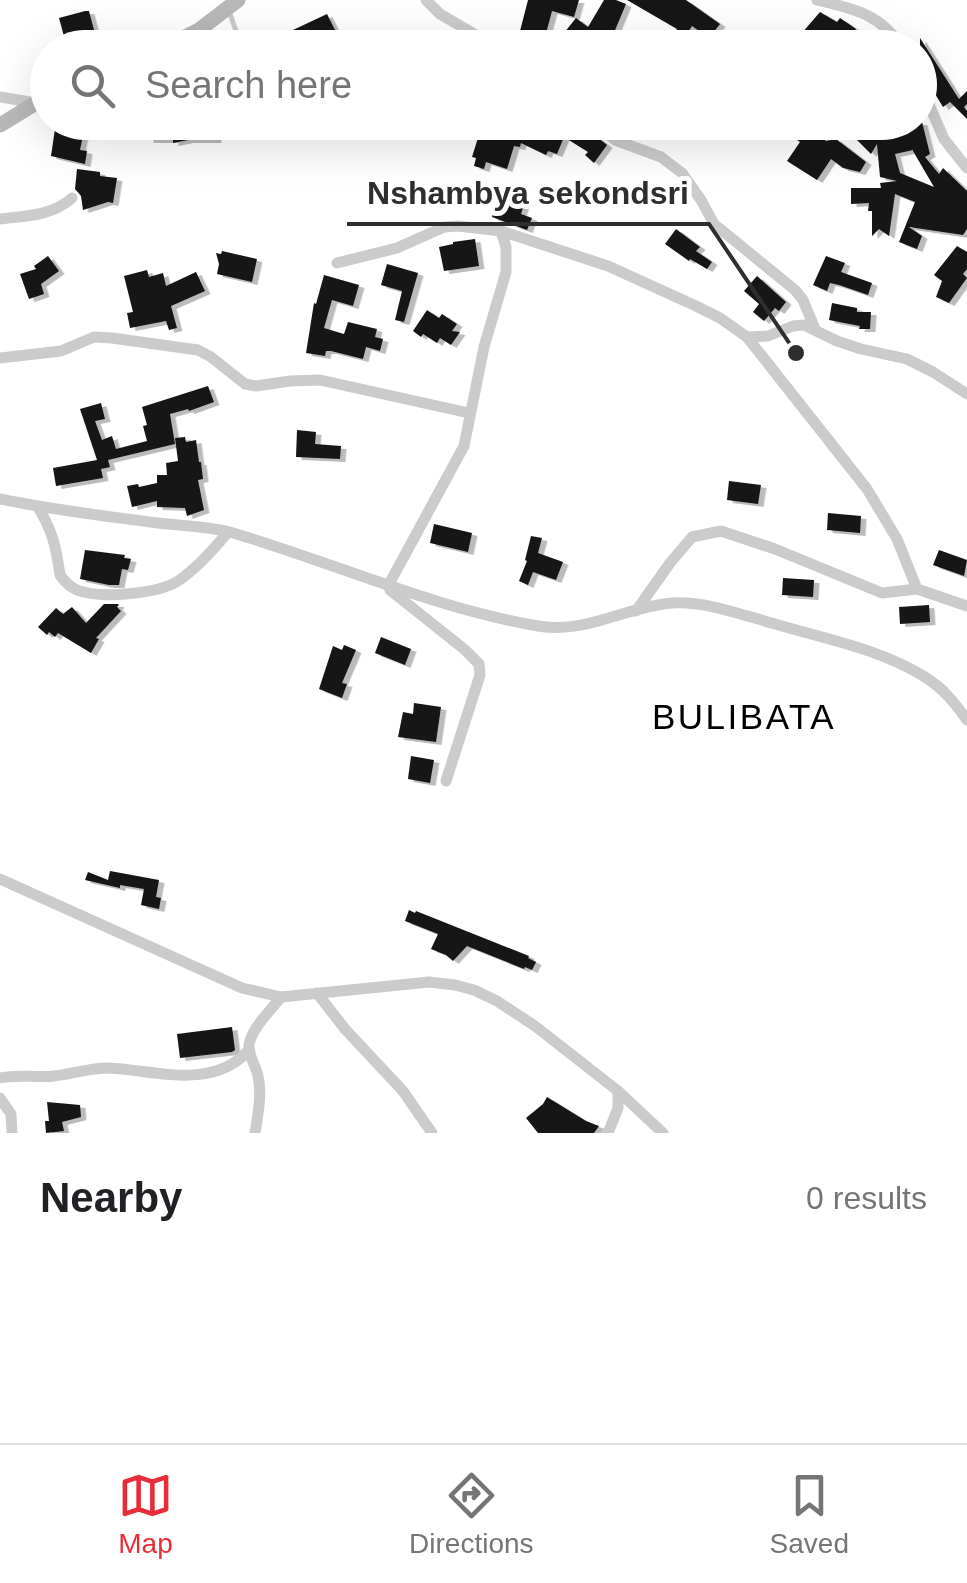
<!DOCTYPE html>
<html lang="en">
<head>
<meta charset="utf-8">
<style>
	:root { --surface:#fff; --page:#f2f2f2; --text:#202124; --muted:#757577; --line:#e0e0e0; --accent:#e72e38 }
	body { margin:0; font-family:Arial,sans-serif; background:var(--page); color:var(--text) }
	.list { margin:0; padding:0; list-style:none }
	h2 { display:flex; justify-content:space-between; align-items:center; height:130px; margin:0; padding:0 40px; font-size:42px }
	h2 small { font-size:32px; font-weight:400; color:var(--muted) }
	.icon { flex:none; width:55px; height:55px; fill:none; stroke:currentColor; stroke-width:2; stroke-linecap:round; stroke-linejoin:round }
	.map { position:relative; flex:none; width:967px; height:1133px; overflow:hidden }
	.search { position:absolute; background:var(--surface); box-shadow:0 10px 40px #0002; left:30px; right:30px; top:30px; height:110px; display:flex; align-items:center; gap:25px; box-sizing:border-box; padding:0 35px; border-radius:55px; color:var(--muted); font-size:38px }
	.sheet { height:310px; background:var(--surface) }
	nav { display:flex; justify-content:space-around; align-items:center; box-sizing:border-box; height:140px; border-top:2px solid var(--line); background:var(--surface); font-size:28px; color:var(--muted) }
	nav a { display:grid; justify-items:center; gap:5px }
	nav .on { color:var(--accent) }
	.map>svg:first-child { display:block }
	.building { fill:#151515; fill-rule:evenodd; filter:url(#shadow) }
	.lines { fill:none; stroke-linecap:round; stroke-linejoin:round }
	.service { stroke:#cbcbcb; stroke-width:5 }
	.minor { stroke:#cbcbcb; stroke-width:11 }
	.secondary { stroke:#b8b8b8; stroke-width:15 }
	.labels { text-anchor:middle; dominant-baseline:central; stroke-width:10; stroke-linejoin:round; paint-order:stroke }
	.quarter-label { font-size:35px; letter-spacing:2.5px; fill:#000; stroke:#fff }
	.leader { fill:none; stroke:#2e2e2e; stroke-width:4 }
	.callout-dot { fill:#2e2e2e; stroke:#fff; stroke-width:4 }
	.callout-label { font-size:32px; text-anchor:middle; font-weight:bold; fill:#2e2e2e; stroke:#fff; stroke-width:10; stroke-linejoin:round; paint-order:stroke }
</style>
</head>
<body>
<div class="map">
<svg width="967" height="1133" viewBox="0 0 967 1133">
	<defs>
		<filter id="shadow"><feDropShadow dx="5.5" dy="3" stdDeviation="0" flood-color="#0004"/></filter>
	</defs>
	<rect width="100%" height="100%" fill="#fff"/>
	<!-- building -->
	<g class="building">
		<path d="M528 0H579L574 17 552 11 544 41 519 35Z"/>
		<path d="M604 0H616L626 4 613 35 604 48H594L584 41 578 48H552L576 18 588 27Z"/>
		<path d="M627 0H686L720 24 709 38 692 26 678 48H665L677 29Z"/>
		<path d="M85 11H89L94 30 65 40 59 18Z"/>
		<path d="M820 12 837 22 840 18 856 29 852 34 861 40 856 48H829L818 40 813 48H789Z"/>
		<path d="M327 14 344 48H302L293 30Z"/>
		<path d="M920 38 959 99 967 91V104L964 107 967 111V119L950 102 943 107 920 69Z"/>
		<path d="M56 122 85 126 80 150 87 151 85 164 51 156Z"/>
		<path d="M113 122H215L216 140H188L173 143V140H148V133L122 137Z"/>
		<path d="M256 122H326V131H284V137H256Z"/>
		<path d="M494 122H569L593 134 607 145 594 163 585 155 588 152 564 137 557 154 548 151 546 155 521 143 520 147 514 146 507 169 486 162 484 169 474 166 476 158 472 157 482 125 489 130Z"/>
		<path d="M796 122H819L808 137 827 138 825 141 836 139 866 162 860 172 843 168 831 159 817 180 787 161 800 142 793 137 796 134 791 130Z"/>
		<path d="M890 122H922L930 154 925 157 939 174 943 168 967 191V229L963 235 909 227 922 236 917 249 899 242 915 202 895 194 889 236 879 229 872 236V211H868L869 203 851 204V188H881L880 183 897 181 880 177 877 144 871 154 855 138 863 139 860 129 869 126 870 129ZM913 150V151L934 187 900 173 895 154Z"/>
		<path d="M77 169 100 172V176L117 178 113 203 108 202 83 210 81 196 75 189Z"/>
		<path d="M509 188 527 195 521 214 532 218 527 230 492 217 495 207 489 205 494 192 506 196Z"/>
		<path d="M676 229 700 247 696 251 712 262 707 269 690 259 689 261 665 244Z"/>
		<path d="M475 239 479 266 444 271 439 247 453 244V242Z"/>
		<path d="M957 246 967 252V269L963 274 967 278 949 303 936 297 942 281 934 275Z"/>
		<path d="M222 251 257 259 252 282 217 274 219 264 216 253 221 254Z"/>
		<path d="M48 256 59 271 41 284 44 294 29 299 20 274 36 269 34 266Z"/>
		<path d="M826 256 845 263 841 272 872 283 868 295 839 285 830 283 827 291 813 285Z"/>
		<path d="M387 264 418 273 404 322 395 320 402 291 381 285Z"/>
		<path d="M147 270 149 277 163 273 166 286 196 272 205 291 171 306 177 328 169 330 166 321 130 328 127 313 133 312 124 276Z"/>
		<path d="M324 275 359 285 353 306 332 300 324 328 344 334 348 322 377 329 375 337 383 339 380 351 366 347 363 359 331 351H326L325 356 306 353 314 303 316 304Z"/>
		<path d="M757 276 786 302 779 311 775 308 764 321 753 312 759 304 744 291Z"/>
		<path d="M832 303 857 308V312H871L870 329H859L860 326 829 320Z"/>
		<path d="M427 310 439 318 442 314 457 324 452 331 460 332 451 345 440 338 437 343 423 334 421 337 413 331Z"/>
		<path d="M208 386 214 402 189 411 188 409 170 414 175 444 108 460 110 467 101 469 103 478 56 486 53 468 97 460 80 409 101 403 105 419 95 421 102 440 112 436 116 449 147 441 143 426 147 425 142 407Z"/>
		<path d="M297 430 316 432 315 444 341 446 340 459 296 457Z"/>
		<path d="M185 437 186 442 196 440 199 462H201L203 479 198 480 204 510 187 516 185 508 157 507V501L132 507 127 486 138 484 139 487 157 483V475H167L166 463 178 461 175 438Z"/>
		<path d="M729 481 761 485 758 504 727 500Z"/>
		<path d="M828 513 861 516 860 533 827 530Z"/>
		<path d="M434 524 472 533 468 552 430 543Z"/>
		<path d="M531 536 542 538 538 553 563 562 556 580 533 572 528 585 519 581 527 561 525 560Z"/>
		<path d="M85 550 125 555 124 558 131 559 128 570 122 569 119 585H109L80 579Z"/>
		<path d="M939 550 967 560 964 576 933 565Z"/>
		<path d="M783 578 814 580 813 597 782 595Z"/>
		<path d="M104 604H118L119 605 117 607 121 611 96 638 99 639 91 653 58 633 55 637 49 632 47 635 38 627 56 608 63 614 72 607 86 623Z"/>
		<path d="M929 605 930 622 900 624 899 607Z"/>
		<path d="M381 637 411 649 405 665 375 653Z"/>
		<path d="M344 645 356 650 342 683 347 684 342 698 319 689 333 646 342 650Z"/>
		<path d="M414 703 441 707 436 742 398 737 403 712 413 714Z"/>
		<path d="M411 756 434 760 430 783 408 779Z"/>
		<path d="M110 871 159 880 156 897 161 898 159 909 141 905 144 889 120 885V888L85 880 88 872 108 880Z"/>
		<path d="M409 910 415 913 416 911 529 956 528 958 536 962 532 970 525 967 524 969 467 946 453 961 446 955 431 949 438 934 405 921Z"/>
		<path d="M232 1027 235 1050 232 1052 180 1058 177 1034Z"/>
		<path d="M547 1097 586 1121 599 1126 594 1133H538L526 1118 543 1104Z"/>
		<path d="M47 1102 80 1105 81 1117 62 1122 64 1131 46 1133 45 1121H49Z"/>
	</g>
	<g class="lines">
		<!-- service -->
		<path class="service" d="M229 11 242 48"/>
		<!-- minor -->
		<g class="minor">
			<path d="M426 0 440 14 498 48"/>
			<path d="M817 0C851 8 883 14 901 48"/>
			<path d="M920 84 944 139 967 168"/>
			<path d="M0 97 36 103"/>
			<path d="M593 122 615 140 661 157 682 173 701 200 714 224 795 290 803 300 815 329"/>
			<path d="M0 219C25 216 52 216 72 198"/>
			<path d="M337 263 397 248 444 227 458 226 501 231 608 266 696 306 720 318 747 337 768 336 793 326 804 325 837 341 861 349 907 359 933 372 967 394"/>
			<path d="M747 337 867 489 897 539 917 589"/>
			<path d="M0 358 61 351 94 337 112 338 198 350 211 357 245 384 256 386 290 381 320 380 469 413"/>
			<path d="M0 499C52 510 105 516 158 523 182 526 209 526 233 533 335 563 433 608 538 626 588 634 624 607 672 603 706 601 742 615 775 624 826 639 880 649 925 677 944 689 954 702 967 720"/>
			<path d="M38 507C53 532 56 547 60 575 65 582 70 587 77 590 99 599 158 594 178 581 196 569 214 549 228 532"/>
			<path d="M388 586 464 446 484 347 506 272V247L501 231"/>
			<path d="M390 590 464 649 479 664 480 675 446 781"/>
			<path d="M636 611 670 563 692 537 721 531 775 549 882 593 917 589 967 606"/>
			<path d="M0 879 242 988 281 997 429 982 455 985 474 990 497 1001 535 1026 618 1091 663 1133"/>
			<path d="M317 993 345 1029 403 1091 432 1133"/>
			<path d="M0 1078C18 1074 36 1078 54 1076 73 1074 89 1068 108 1068 156 1070 212 1091 249 1050"/>
			<path d="M0 1098 11 1114 12 1133"/>
			<path d="M255 1133C258 1115 262 1094 258 1076 256 1066 248 1055 249 1045 251 1029 271 1010 281 997"/>
			<path d="M608 1133 618 1108V1091"/>
		</g>
		<!-- secondary -->
		<g class="secondary">
			<path d="M163 48 199 30 238 0"/>
			<path d="M0 125 36 103 48 100"/>
		</g>
	</g>
	<g class="labels">
		<!-- quarter labels -->
		<g class="quarter-label">
			<text x="744" y="716">BULIBATA</text>
		</g>
	</g>
	<!-- callouts -->
	<path class="leader" d="M796 353L709 224H347"/>
	<circle class="callout-dot" cx="796" cy="353" r="10"/>
	<g class="callout-label">
		<text x="528" y="204">Nshambya sekondsri</text>
	</g>
</svg>
<div class="search"><svg class="icon" aria-label="search" viewBox="0 0 24 24"><circle cx="10" cy="10" r="6"/><path d="M15 15l6 6"/></svg>Search here</div>
</div>
<section class="sheet">
<h2>Nearby<small>0 results</small></h2>
<ul class="list">
</ul>
</section>
<nav>
<a class="on"><svg class="icon" aria-label="map" viewBox="0 0 24 24"><path d="M3 6l6-2 6 2 6-2v14l-6 2-6-2-6 2zM9 4v14M15 6v14"/></svg>Map</a>
<a><svg class="icon" aria-label="directions" viewBox="0 0 24 24"><path d="M12 3l9 9-9 9-9-9zM9 14v-3h6M13 9l2 2-2 2"/></svg>Directions</a>
<a><svg class="icon" aria-label="saved" viewBox="0 0 24 24"><path d="M7 4h10v16l-5-4-5 4z"/></svg>Saved</a>
</nav>
</body>
</html>
